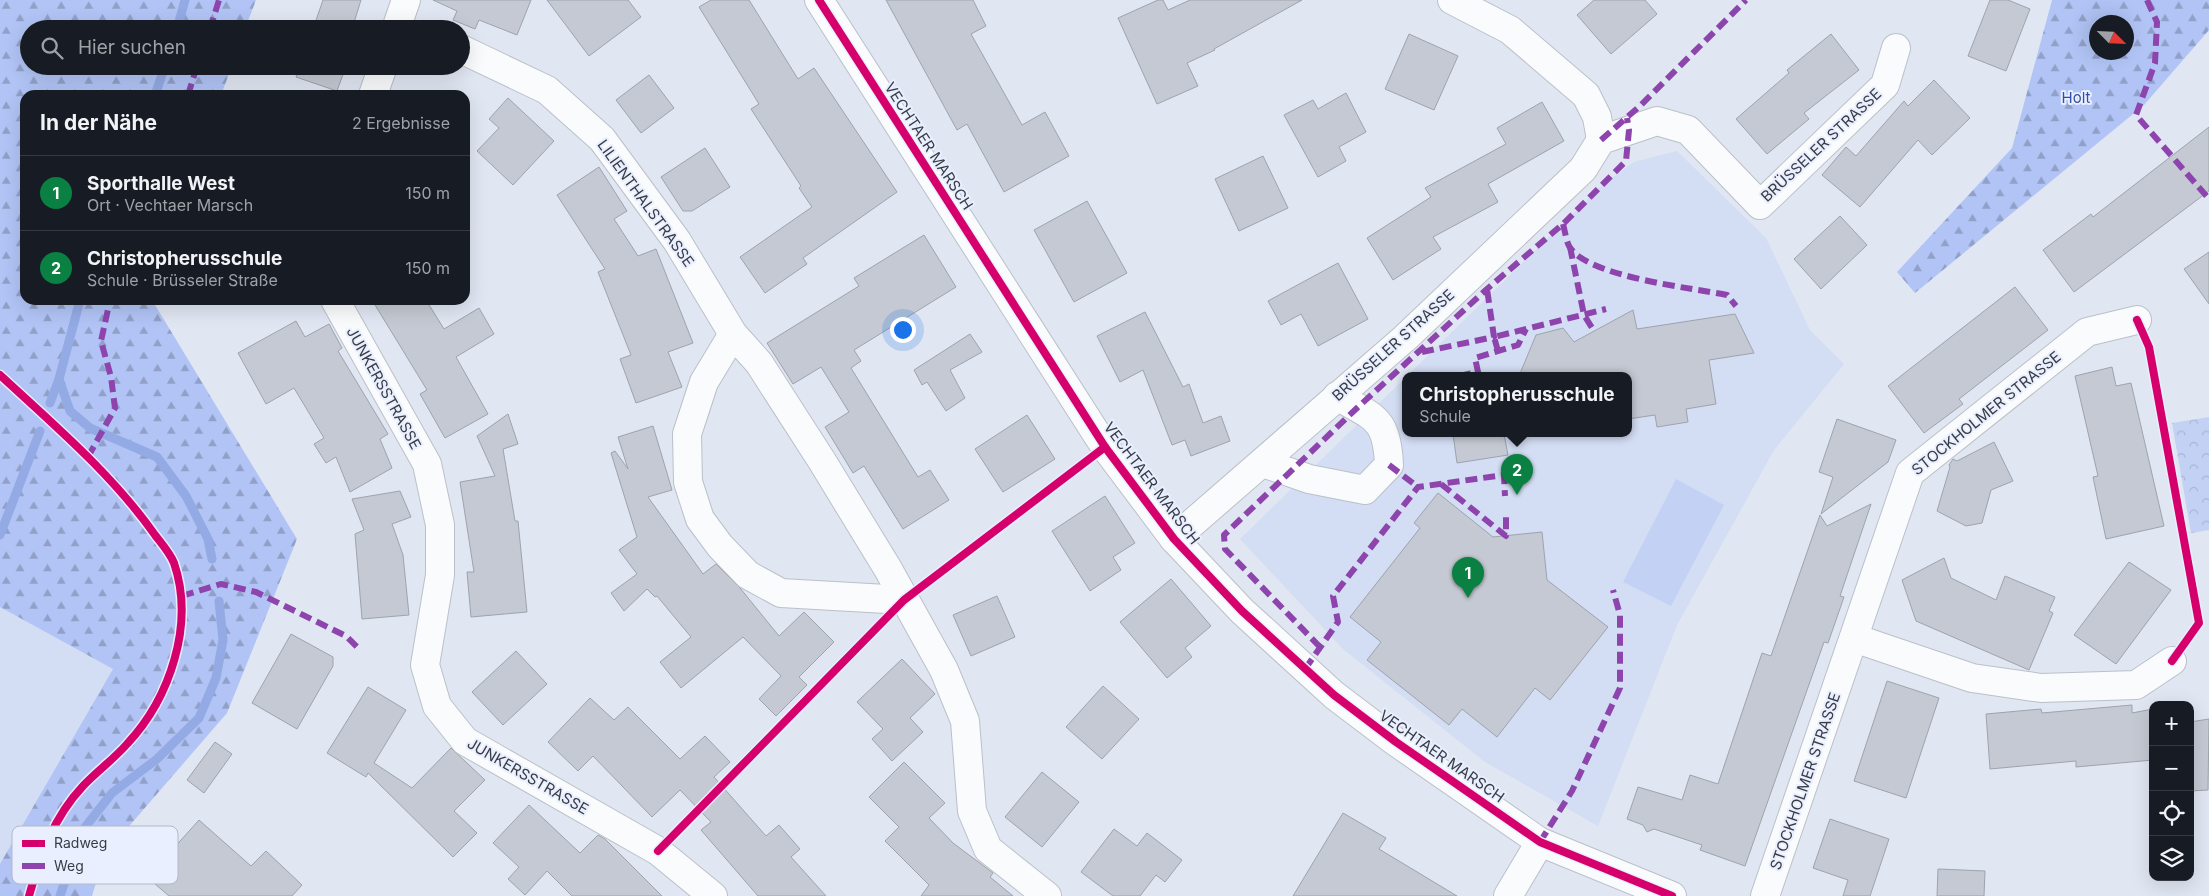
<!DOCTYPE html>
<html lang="de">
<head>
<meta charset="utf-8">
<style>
	:root { --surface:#171b24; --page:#20242c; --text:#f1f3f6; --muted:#9ea1a6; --line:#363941; --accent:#0b8043 }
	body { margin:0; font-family:Inter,sans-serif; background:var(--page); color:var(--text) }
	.controls { position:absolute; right:15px; bottom:15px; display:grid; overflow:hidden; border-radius:10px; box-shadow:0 5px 20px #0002 }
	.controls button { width:45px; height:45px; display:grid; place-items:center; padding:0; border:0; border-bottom:1px solid var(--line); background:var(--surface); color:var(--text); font:25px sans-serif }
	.compass { position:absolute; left:2089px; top:15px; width:45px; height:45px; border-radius:50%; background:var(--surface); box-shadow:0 5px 20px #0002; rotate:114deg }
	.you { position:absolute; left:902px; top:329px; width:18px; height:18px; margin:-12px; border:4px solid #fff; border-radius:50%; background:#1a73e8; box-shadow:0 0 0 8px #1a73e833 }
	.badge { display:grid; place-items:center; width:32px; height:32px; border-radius:50%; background:var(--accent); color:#fff; font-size:16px; font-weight:700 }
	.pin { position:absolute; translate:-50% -41px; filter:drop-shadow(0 1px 2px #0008) }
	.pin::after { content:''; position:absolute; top:26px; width:18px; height:15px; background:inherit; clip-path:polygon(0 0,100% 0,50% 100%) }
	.popup { position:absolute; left:1402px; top:372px; width:230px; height:65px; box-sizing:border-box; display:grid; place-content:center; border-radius:10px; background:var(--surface); filter:drop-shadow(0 1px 4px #0005); font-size:16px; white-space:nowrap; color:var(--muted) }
	.popup b { font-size:19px; color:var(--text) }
	.popup::after { content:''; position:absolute; left:50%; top:100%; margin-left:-10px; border:10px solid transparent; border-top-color:var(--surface) }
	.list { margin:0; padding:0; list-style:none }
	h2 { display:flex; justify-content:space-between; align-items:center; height:65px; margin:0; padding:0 20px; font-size:21px }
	h2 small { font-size:16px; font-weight:400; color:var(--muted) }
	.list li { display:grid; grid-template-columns:32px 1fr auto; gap:15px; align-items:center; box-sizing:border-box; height:75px; padding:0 20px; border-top:1px solid var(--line) }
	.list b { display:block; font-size:19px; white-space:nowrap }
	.list p { margin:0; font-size:16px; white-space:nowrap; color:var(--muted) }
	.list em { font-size:16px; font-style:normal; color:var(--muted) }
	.icon { flex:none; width:28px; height:28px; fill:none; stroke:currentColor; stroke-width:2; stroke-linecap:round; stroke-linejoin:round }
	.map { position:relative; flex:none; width:2209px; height:896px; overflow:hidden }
	.search { position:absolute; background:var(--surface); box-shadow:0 5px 20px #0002; left:20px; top:20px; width:450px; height:55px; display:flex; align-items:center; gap:12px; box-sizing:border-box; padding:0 18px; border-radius:28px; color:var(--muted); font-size:19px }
	.panel { position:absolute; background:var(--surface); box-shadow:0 5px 20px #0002; left:20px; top:90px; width:450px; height:215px; border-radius:15px }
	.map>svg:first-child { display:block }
	.built { fill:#d3ddf3 }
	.green { fill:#c3d2f4 }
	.forest { fill:url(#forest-firs); fill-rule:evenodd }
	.park { fill:url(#park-crowns) }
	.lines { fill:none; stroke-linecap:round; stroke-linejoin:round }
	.stream { stroke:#94aae4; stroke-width:9 }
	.building { fill:#c4c9d3; stroke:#9ea3ac }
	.minor-casing { stroke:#bbc0c9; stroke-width:30 }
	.minor { stroke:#fafbfd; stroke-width:28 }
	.quiet { stroke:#8e44ad; stroke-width:6; stroke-dasharray:12 6; stroke-linecap:butt }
	.cycleway-casing { stroke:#e9effe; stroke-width:11 }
	.cycleway { stroke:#d6006c; stroke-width:8 }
	.labels { text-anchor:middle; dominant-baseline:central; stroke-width:4; stroke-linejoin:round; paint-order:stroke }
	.park-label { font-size:15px; fill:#324ea8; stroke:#e9effe }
	.street-label { font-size:15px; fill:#383c45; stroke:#e9effe }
	.key { fill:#e9effe; stroke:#b4b9c6; stroke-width:1 }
	.key-label { font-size:14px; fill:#383c45 }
</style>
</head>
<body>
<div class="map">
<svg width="2209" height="896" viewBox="0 0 2209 896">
	<defs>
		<pattern id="forest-firs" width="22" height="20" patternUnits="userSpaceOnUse" patternTransform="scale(1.25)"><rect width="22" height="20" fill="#b1c4f5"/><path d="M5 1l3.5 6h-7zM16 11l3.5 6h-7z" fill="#91a0c8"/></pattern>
		<pattern id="park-crowns" width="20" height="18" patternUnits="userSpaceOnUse" patternTransform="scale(1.25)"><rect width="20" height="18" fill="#c3d2f4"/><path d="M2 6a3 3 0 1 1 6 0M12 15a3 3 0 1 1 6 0" fill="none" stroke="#a8b5d3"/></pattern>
	</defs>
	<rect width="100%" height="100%" fill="#e0e6f2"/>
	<!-- built -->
	<g class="built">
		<path d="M1677 151 1766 238 1810 330 1844 364 1774 450 1677 625 1598 826 1485 762 1343 649 1240 539 1406 377V434H1628V376H1407L1600 187 1634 162Z"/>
		<path d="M0 607 114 669 0 864Z"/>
	</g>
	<!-- green -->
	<path class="green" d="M1676 479 1724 505 1671 606 1623 582Z"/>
	<!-- forest -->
	<g class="forest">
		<path d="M0 0H256L245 29H29V66H232L221 95H25V300H152L297 539 227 713 105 854 92 896H0V864L113 669 0 607Z"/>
		<path d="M2052 0H2209V30L2144 105 1915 293 1897 272 2012 148ZM2096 22H2126V52H2096Z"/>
	</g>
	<!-- park -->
	<path class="park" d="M2209 417V530L2191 533 2172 423Z"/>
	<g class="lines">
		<!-- stream -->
		<g class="stream">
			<path d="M177 29 185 0"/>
			<path d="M155 95 165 66"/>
			<path d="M80 300 59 379 70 411 90 428 157 457 186 496 208 539 212 559"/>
			<path d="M50 403 59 379"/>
			<path d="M0 535 40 431"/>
			<path d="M60 896 82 831 112 793 157 759 199 718 216 678 223 640 219 601"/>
		</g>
	</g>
	<!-- building -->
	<g class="building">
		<path d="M323 0H361L352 29H313Z"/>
		<path d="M433 0H531L517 35 479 20 475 29 453 20 457 11Z"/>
		<path d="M547 0H628L641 17 589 56Z"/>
		<path d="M711 0H749L798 79 814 68 897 192 803 258 807 264 765 293 740 257 812 207 799 188 801 186 751 109 759 104 699 7Z"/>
		<path d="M886 0H973L986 26 971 34 1022 125 1045 112 1069 156 1004 192 967 124 957 130Z"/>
		<path d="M1158 0H1163L1168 10 1190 0H1302L1214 49 1215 50 1187 63 1198 86 1157 104 1118 18Z"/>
		<path d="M1594 0H1645L1657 14 1611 54 1577 15Z"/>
		<path d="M1990 0H2008L2030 9 2006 71 1968 56Z"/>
		<path d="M1409 34 1458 56 1434 110 1385 89Z"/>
		<path d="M1831 34 1859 70 1804 113 1809 119 1767 154 1736 119 1789 73 1787 70Z"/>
		<path d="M300 66H346L337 91 296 77Z"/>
		<path d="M649 75 674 108 641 133 616 100Z"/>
		<path d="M1934 80 1970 118 1932 155 1918 140 1860 207 1822 175 1846 147 1856 156 1904 101 1908 106Z"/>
		<path d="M1346 93 1366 132 1339 147 1346 161 1318 177 1284 115 1313 100 1318 109Z"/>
		<path d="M508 98 554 141 513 185 477 151 499 128 489 119Z"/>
		<path d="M1542 102 1564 141 1488 184 1498 202 1433 237 1441 249 1393 280 1367 238 1431 197 1425 188 1506 144 1497 128Z"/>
		<path d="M2209 127V191L2074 292 2043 250 2091 214 2093 217Z"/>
		<path d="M705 148 730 187 692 211H683L661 177Z"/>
		<path d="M1263 156 1288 208 1239 231 1215 179Z"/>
		<path d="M599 167 627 211 614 219 638 256 656 249 693 343 668 352 682 387 636 403 620 359 631 355 598 272 605 269 557 195Z"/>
		<path d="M1087 201 1127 273 1074 302 1034 230Z"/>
		<path d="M1840 216 1867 245 1821 289 1794 259Z"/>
		<path d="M924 235 956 287 854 350 861 361 851 368 918 477 930 470 949 500 903 529 864 466 853 473 825 427 849 412 821 367 793 384 767 343 859 286 854 278Z"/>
		<path d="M2209 252V304L2184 269Z"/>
		<path d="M1338 263 1368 319 1318 346 1301 314 1281 325 1268 301Z"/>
		<path d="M2015 287 2048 330 1959 399 1963 404 1924 433 1888 386Z"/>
		<path d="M372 300H426L444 329 479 308 494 334 456 357 488 414 445 438 420 394 427 390Z"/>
		<path d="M1633 310 1637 329 1735 314 1754 353 1709 360 1716 404 1686 409 1688 422 1657 427 1655 415 1628 419V376H1519L1536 335 1563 328 1574 342Z"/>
		<path d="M1145 312 1183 387 1189 384 1203 423 1221 416 1230 441 1191 456 1185 440 1172 445 1143 370 1120 382 1097 336Z"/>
		<path d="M296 321 305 337 329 324 342 348 338 351 388 434 380 439 392 468 350 492 336 457 326 463 314 444 324 438 294 388 266 404 238 353Z"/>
		<path d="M970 334 982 352 950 370 965 398 946 411 927 382 922 385 914 370Z"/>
		<path d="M2112 367 2116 386 2131 383 2164 526 2106 539 2093 477 2098 476 2075 376Z"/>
		<path d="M508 414 518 444 503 449 515 521H518L527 612 471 617 467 572H474L460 482 495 476 477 436Z"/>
		<path d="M1027 415 1055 459 1003 492 975 449Z"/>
		<path d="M1837 419 1896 440 1888 462 1821 514 1833 477 1819 472Z"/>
		<path d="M653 426 672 490 648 497 703 574 716 564 740 588 779 636 804 612 834 642 799 677 807 685 776 716 759 699 781 676 743 637 681 688 660 662 691 637 657 596 655 597 647 589 624 611 611 593 637 574 619 550 637 537 611 453 615 451 628 469 618 437Z"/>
		<path d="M1453 434H1504L1508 455 1457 463Z"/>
		<path d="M1994 442 2013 481 1991 490 1982 523 1966 526 1937 511 1950 467 1949 465 1953 459 1957 461Z"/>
		<path d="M400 491 411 517 392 524 403 555 409 615 362 619 355 534 364 530 352 499Z"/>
		<path d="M1438 493 1493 537 1542 532 1547 580 1608 627 1550 700 1535 688 1497 737 1462 709 1449 725 1367 660 1381 642 1350 617 1420 528 1414 523Z"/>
		<path d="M1105 496 1135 543 1113 557 1121 570 1090 591 1052 531Z"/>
		<path d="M1871 504 1840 596 1844 597 1828 643 1824 642 1745 866 1700 850 1702 845 1654 829 1647 832 1643 825 1627 819 1638 787 1682 800 1690 775 1718 784 1762 653 1771 656 1820 515 1827 526Z"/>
		<path d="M1944 558 1951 578 1996 600 2005 576 2055 597 2049 611 2053 613 2029 670 1916 621 1902 580Z"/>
		<path d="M2129 562 2171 590 2116 664 2074 635Z"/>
		<path d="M1171 579 1211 626 1185 648 1192 657 1167 678 1120 622Z"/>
		<path d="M997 596 1015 637 971 656 953 615Z"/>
		<path d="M291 634 333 657V666L297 729 252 703Z"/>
		<path d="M516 651 547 684 503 725 472 692Z"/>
		<path d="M902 659 935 694 910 718 923 732 892 761 872 739 883 729 857 702Z"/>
		<path d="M1887 681 1939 698 1906 798 1854 781Z"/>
		<path d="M1103 686 1139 719 1102 759 1066 727Z"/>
		<path d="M368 687 406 710 374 763 412 788 451 748 485 780 454 811 477 833 453 857 368 773 366 777 327 753Z"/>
		<path d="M590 698 614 720 628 707 680 759 705 736 730 762 714 777 766 836 779 825 800 849 791 857 826 896H758L701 830 711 822 680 790 652 817 593 756 578 771 548 742Z"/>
		<path d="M2132 705V713L2153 709V760L2076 767V761L1990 769 1986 714 2041 709 2042 713Z"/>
		<path d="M2209 719 2208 790 2190 791V722Z"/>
		<path d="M215 742 232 754 204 793 187 780Z"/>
		<path d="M904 762 945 803 929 818 953 843 993 873 990 877 1013 896H921L929 885 885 841 899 827 869 797Z"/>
		<path d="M1042 772 1079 802 1042 847 1005 817Z"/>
		<path d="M529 805 580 853 598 835 605 839 662 896H572L547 871 525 895 508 879 519 867 493 843Z"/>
		<path d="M1343 813 1386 838 1379 849 1457 896H1293Z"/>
		<path d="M1830 819 1889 839 1870 896H1843L1848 880 1813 868Z"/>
		<path d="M199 820 251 866 266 851 302 885 292 896H169L134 866 159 838 172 850Z"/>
		<path d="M1114 829 1137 846 1147 833 1182 860 1165 882 1156 875 1140 896H1113L1081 872Z"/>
		<path d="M1938 869 1985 871 1984 896H1937Z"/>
	</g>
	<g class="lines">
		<defs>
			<g id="minor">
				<path d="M819 0 1105 447 1174 539 1242 611 1334 695 1396 742 1540 842 1672 896"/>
				<path d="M1452 0 1510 30 1586 95 1597 117 1601 140"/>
				<path d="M396 29 406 0"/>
				<path d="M461 49 547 90 602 139 677 241 733 334 759 363 822 461 888 569 944 670 965 721 972 811 988 849 1047 896"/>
				<path d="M373 95 383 66"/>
				<path d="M335 300 427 464 440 525V575L425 665 437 706 465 741 658 851 713 896"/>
				<path d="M733 334 704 382 687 434 688 482 700 519 720 546 748 575 781 593 904 600"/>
				<path d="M1263 463 1309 479 1365 490 1389 465C1387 417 1374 418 1337 396"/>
				<path d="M1174 539 1405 338 1583 169 1601 140 1657 121 1688 130 1760 205 1885 85 1896 48"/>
				<path d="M1854 638 1972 678 2041 688 2136 685 2172 661"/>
				<path d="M1508 896 1540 842"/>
				<path d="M1765 896 1910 473 2087 332 2137 320"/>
			</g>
		</defs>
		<!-- minor casing -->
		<use href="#minor" class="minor-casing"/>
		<!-- minor -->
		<use href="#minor" class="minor"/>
		<!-- quiet -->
		<g class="quiet">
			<path d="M2147 0 2157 22 2155 63 2136 115 2209 199"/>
			<path d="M210 29 219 0"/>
			<path d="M188 95 197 66"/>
			<path d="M1601 140 1641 105 1746 0"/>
			<path d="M1563 224C1565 231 1566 240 1569 246 1586 277 1693 288 1727 295L1736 306"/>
			<path d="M1570 247 1584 315 1594 331"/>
			<path d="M1498 351 1494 337 1606 309"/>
			<path d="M1422 352 1494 337 1487 289"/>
			<path d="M1459 376 1478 372 1475 358 1518 345 1526 329"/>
			<path d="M88 457 115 408 111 377 101 341 110 300"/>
			<path d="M1389 465 1418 487"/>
			<path d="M1441 484 1506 536V515"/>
			<path d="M182 596 221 584 256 592 346 636 358 648"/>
			<path d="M1320 647 1225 549 1224 535 1357 408 1487 289 1563 224 1626 161 1629 130 1627 118"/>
			<path d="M1305 669 1338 622 1333 596 1418 487 1504 475 1505 496"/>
			<path d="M1540 842 1572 791 1620 688V615L1613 590"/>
		</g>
		<defs>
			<g id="cycleway">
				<path d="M819 0 1105 447 1174 539 1242 611 1334 695 1396 742 1540 842 1672 896"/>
				<path d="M2137 320 2149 347 2199 623 2172 661"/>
				<path d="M0 375C54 425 112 474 155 535 161 543 170 553 174 563 195 624 170 698 127 744 114 759 97 771 83 786 53 818 41 854 29 896"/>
				<path d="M658 851 904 600 1105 447"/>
			</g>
		</defs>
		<!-- cycleway casing -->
		<use href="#cycleway" class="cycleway-casing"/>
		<!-- cycleway -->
		<use href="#cycleway" class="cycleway"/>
	</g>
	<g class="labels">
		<!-- park labels -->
		<g class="park-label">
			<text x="2076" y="97">Holt</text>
		</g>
		<!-- street labels -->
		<g class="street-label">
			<text transform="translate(1821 145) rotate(-43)">BRÜSSELER STRASSE</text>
			<text transform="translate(929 146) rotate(57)">VECHTAER MARSCH</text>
			<text transform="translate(646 203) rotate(54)">LILIENTHALSTRASSE</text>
			<text transform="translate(1393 345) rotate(-42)">BRÜSSELER STRASSE</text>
			<text transform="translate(384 388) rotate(61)">JUNKERSSTRASSE</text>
			<text transform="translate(1986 413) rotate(-39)">STOCKHOLMER STRASSE</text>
			<text transform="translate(1152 483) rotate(53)">VECHTAER MARSCH</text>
			<text transform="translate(1442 756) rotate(35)">VECHTAER MARSCH</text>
			<text transform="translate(528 776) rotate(30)">JUNKERSSTRASSE</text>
			<text transform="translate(1805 781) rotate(-71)">STOCKHOLMER STRASSE</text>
		</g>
	</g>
	<!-- legend -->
	<rect x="12" y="826" width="166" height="58" rx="8" class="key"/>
	<rect x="22" y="840" width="23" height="7" fill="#d6006c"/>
	<rect x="22" y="863" width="23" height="6" fill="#8e44ad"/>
	<g class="key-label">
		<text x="54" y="848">Radweg</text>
		<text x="54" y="871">Weg</text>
	</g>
</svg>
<div class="controls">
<button>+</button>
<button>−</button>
<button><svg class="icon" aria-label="locate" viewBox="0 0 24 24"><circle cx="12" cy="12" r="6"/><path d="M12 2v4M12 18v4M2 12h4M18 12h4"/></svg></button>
<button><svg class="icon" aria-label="layers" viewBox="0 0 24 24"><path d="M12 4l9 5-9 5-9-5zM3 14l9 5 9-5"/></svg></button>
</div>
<svg class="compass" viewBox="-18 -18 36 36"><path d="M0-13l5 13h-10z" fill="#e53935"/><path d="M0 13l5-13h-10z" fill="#9ea1a6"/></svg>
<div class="you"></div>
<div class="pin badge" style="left:1468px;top:598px">1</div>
<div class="pin badge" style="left:1517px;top:495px">2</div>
<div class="popup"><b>Christopherusschule</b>Schule</div>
<div class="search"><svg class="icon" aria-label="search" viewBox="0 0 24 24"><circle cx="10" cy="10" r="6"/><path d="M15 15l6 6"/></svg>Hier suchen</div>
<section class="panel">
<h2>In der Nähe<small>2 Ergebnisse</small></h2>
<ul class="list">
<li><span class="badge">1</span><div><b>Sporthalle West</b><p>Ort · Vechtaer Marsch</p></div><em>150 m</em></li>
<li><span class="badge">2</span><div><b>Christopherusschule</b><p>Schule · Brüsseler Straße</p></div><em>150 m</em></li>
</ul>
</section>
</div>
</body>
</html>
